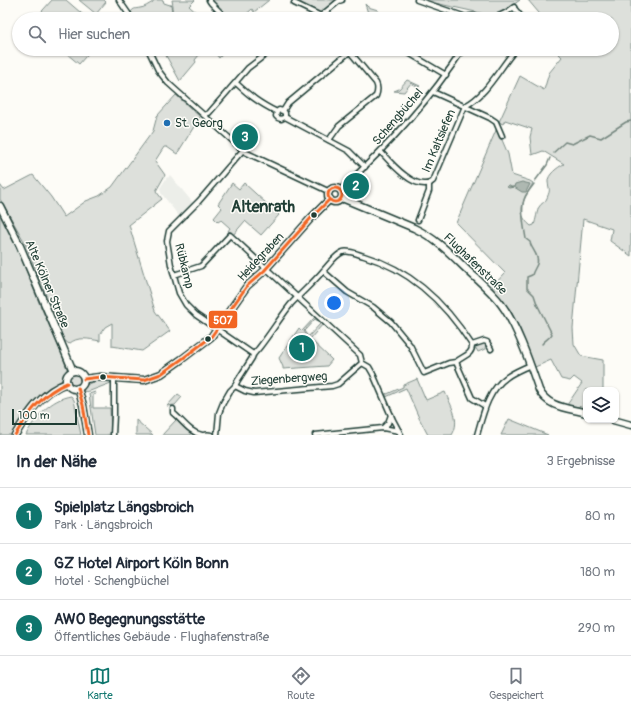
<!DOCTYPE html>
<html lang="de">
<head>
<meta charset="utf-8">
<style>
	:root { --surface:#fff; --page:#f6f6f7; --text:#1f2937; --muted:#747a83; --line:#e0e1e3; --accent:#0f766e }
	body { margin:0; font-family:Pangolin,sans-serif; background:var(--page); color:var(--text) }
	.controls { position:absolute; right:12px; bottom:12px; display:grid; overflow:hidden; border-radius:8px; box-shadow:0 1px 3px #0004 }
	.controls button { width:36px; height:36px; display:grid; place-items:center; padding:0; border:0; border-bottom:1px solid var(--line); background:var(--surface); color:var(--text); font:20px sans-serif }
	.scale { position:absolute; left:12px; bottom:10px; width:65px; box-sizing:border-box; padding-left:4px; border:2px solid #1f3d34; border-top:0; font-size:11px; line-height:14px; white-space:nowrap; color:#1f3d34; -webkit-text-stroke:3px #fdfcf7; paint-order:stroke }
	.you { position:absolute; left:334px; top:303px; width:14px; height:14px; margin:-10px; border:3px solid #fff; border-radius:50%; background:#1a73e8; box-shadow:0 0 0 6px #1a73e833 }
	.badge { display:grid; place-items:center; width:26px; height:26px; border-radius:50%; background:var(--accent); color:#fff; font-size:13px; font-weight:700 }
	.pin { position:absolute; translate:-50% -50%; border:2px solid #fff; box-shadow:0 1px 4px #0006 }
	.list { margin:0; padding:0; list-style:none }
	h2 { display:flex; justify-content:space-between; align-items:center; height:52px; margin:0; padding:0 16px; font-size:17px }
	h2 small { font-size:13px; font-weight:400; color:var(--muted) }
	.list li { display:grid; grid-template-columns:26px 1fr auto; gap:12px; align-items:center; box-sizing:border-box; height:56px; padding:0 16px; border-top:1px solid var(--line) }
	.list b { display:block; font-size:15px; white-space:nowrap }
	.list p { margin:0; font-size:13px; white-space:nowrap; color:var(--muted) }
	.list em { font-size:13px; font-style:normal; color:var(--muted) }
	.icon { flex:none; width:22px; height:22px; fill:none; stroke:currentColor; stroke-width:2; stroke-linecap:round; stroke-linejoin:round }
	.map { position:relative; flex:none; width:631px; height:435px; overflow:hidden }
	.search { position:absolute; background:var(--surface); box-shadow:0 1px 3px #0004; left:12px; right:12px; top:12px; height:44px; display:flex; align-items:center; gap:10px; box-sizing:border-box; padding:0 14px; border-radius:22px; color:var(--muted); font-size:15px }
	.sheet { height:220px; background:var(--surface) }
	nav { display:flex; justify-content:space-around; align-items:center; box-sizing:border-box; height:56px; border-top:1px solid var(--line); background:var(--surface); font-size:11px; color:var(--muted) }
	nav a { display:grid; justify-items:center; gap:2px }
	nav .on { color:var(--accent) }
	.map>svg:first-child { display:block }
	.built { fill:#eceee9 }
	.green { fill:#dde0db; stroke:#7e8e88 }
	.water { fill:#aeb8b1; stroke:#75877f }
	.lines { fill:none; stroke-linecap:round; stroke-linejoin:round }
	.stream { stroke:#75877f; stroke-width:1.5 }
	.street-casing { stroke:#1f3d34; stroke-width:7 }
	.secondary-casing { stroke:#1f3d34; stroke-width:9 }
	.street { stroke:#fdfcf7; stroke-width:4 }
	.secondary { stroke:#fdfcf7; stroke-width:6 }
	.bus-1-casing { stroke:#fdfcf7; stroke-width:6 }
	.bus-1 { stroke:#f26522; stroke-width:3 }
	.poi-dot { fill:#1f6fb2; stroke:#fdfcf7; stroke-width:1.5 }
	.bus-dot { fill:#1f3d34; stroke:#fdfcf7; stroke-width:1.5 }
	.labels { text-anchor:middle; dominant-baseline:central; stroke-width:3; stroke-linejoin:round; paint-order:stroke }
	.street-label { font-size:12px; fill:#1f3d34; stroke:#fdfcf7 }
	.poi-label { font-size:12px; fill:#1f3d34; stroke:#fdfcf7; text-anchor:start }
	.district-label { font-size:16px; font-weight:bold; fill:#1f3d34; stroke:#fdfcf7 }
	.line-badge { stroke:#fdfcf7; stroke-width:1.5 }
	.badge-label { font-size:11px; text-anchor:middle; font-weight:bold; fill:#fff }
</style>
</head>
<body>
<div class="map">
<svg width="631" height="435" viewBox="0 0 631 435">
	<rect width="100%" height="100%" fill="#fdfcf7"/>
	<filter id="ink" filterUnits="userSpaceOnUse"><feTurbulence type="fractalNoise" baseFrequency=".025" numOctaves="2"/><feDisplacementMap in="SourceGraphic" scale="8" xChannelSelector="R" yChannelSelector="G"/><feConvolveMatrix kernelMatrix="1 2 1 2 8 2 1 2 1" color-interpolation-filters="sRGB"/></filter>
	<g filter="url(#ink)">
		<!-- built -->
		<path class="built" d="M170 175 193 203 182 216 178 215 161 193 160 188 167 177 168 178Z"/>
		<!-- green -->
		<g class="green">
			<path d="M52 0H66L88 19H35Z"/>
			<path d="M79 0H104L106 2 96 14Z"/>
			<path d="M153 0H163L164 3 173 6 172 0H195L189 6 199 15 195 19H135L131 12C134 8 135 9 140 8 144 8 149 4 153 2Z"/>
			<path d="M213 0H269L254 12 252 9 241 19H229L213 3Z"/>
			<path d="M302 0H337L322 14 300 4Z"/>
			<path d="M420 0H520L502 13 494 16 435 3 432 4Z"/>
			<path d="M528 0H631V256L610 241 612 229 583 219 573 328 574 344 581 356 603 360V390H586V408L567 405 582 383 574 377 570 381 561 379 551 360 535 367 511 311 492 287 505 273 456 223 497 128 508 154 512 175 530 181 533 183C526 197 513 212 531 226L534 225C536 220 537 211 539 207 541 203 546 202 547 198 551 188 549 191 548 182 547 175 558 167 564 164L543 151 532 155 530 137 532 129 505 120 503 124 499 122 520 76 544 90 549 73 562 57 554 49H612V19H544Z"/>
			<path d="M365 4 368 7 378 10 375 19H370Z"/>
			<path d="M61 49H92L79 64Z"/>
			<path d="M151 49H204L195 60 196 62 180 81 164 52 162 51 154 53Z"/>
			<path d="M212 49H227L219 58Z"/>
			<path d="M407 80 420 86 419 87 411 83 404 92 394 91 399 89Z"/>
			<path d="M176 95 200 117 177 154 167 147H164L155 161 165 175 156 191 162 199 129 225 155 311 170 331 142 351 112 346V323L105 327 100 334V341C89 339 77 336 69 344L64 340 24 241 0 199V185L4 190 33 175 51 197 64 217 86 201 99 196 112 187 153 131 157 116Z"/>
			<path d="M232 183 239 189 244 183 279 215 261 235 245 221 233 235 228 231 230 228 221 220 218 222 214 218 222 208 218 204Z"/>
			<path d="M0 211 22 260 40 305 61 352 67 369V372L62 380 46 391 25 413 11 435H0Z"/>
			<path d="M315 317 318 320V321L315 319 304 331 308 337 321 323 323 324 310 339 332 360 327 366 283 369V367L279 358 299 328 302 331Z"/>
			<path d="M483 342 486 343 485 349 478 352 474 345Z"/>
			<circle cx="75" cy="380" r="5.5"/>
			<path d="M417 379 426 400 445 392C451 406 461 420 452 435H428L419 418 406 388 386 397V393L387 394 403 387V385Z"/>
			<path d="M108 380 111 383 90 391 83 392V387L92 382Z"/>
			<path d="M95 392 96 394 93 395V408H110L111 434 106 435H95L89 394Z"/>
			<path d="M178 394 182 397 175 405 167 406Z"/>
			<path d="M71 396 74 400 81 435H26C35 417 51 399 71 396Z"/>
			<path d="M509 419 548 435H501Z"/>
			<path d="M136 420 153 435H136Z"/>
			<path d="M176 420 192 433 190 435H162Z"/>
		</g>
		<!-- water -->
		<path class="water" d="M522 182 530 184 526 192H522L514 187 509 188 507 187 508 185 511 187H514L515 184Z"/>
		<g class="lines">
			<!-- stream -->
			<g class="stream">
				<path d="M171 19 172 9 171 5"/>
				<path d="M553 153 565 142 572 144 590 135 601 138 626 122 631 121"/>
				<path d="M535 181 547 165 550 158"/>
				<path d="M534 184C531 188 527 193 525 197 520 208 524 227 526 239L530 242C531 249 540 256 537 264 536 267 533 271 532 275L527 277V288L534 295 537 304 552 334C550 338 545 340 542 344"/>
			</g>
			<defs>
				<g id="street">
					<path d="M119 0 132 19"/>
					<path d="M209 0 211 3 227 19"/>
					<path d="M417 0 466 17C472 15 476 16 482 17 495 19 504 15 514 7"/>
					<path d="M294 3 321 16"/>
					<path d="M514 8 523 19"/>
					<path d="M317 19 339 1 342 0"/>
					<path d="M148 49 158 70 168 83 245 152 330 192"/>
					<path d="M259 49 265 55"/>
					<path d="M402 49 446 75"/>
					<path d="M236 83C250 96 259 103 277 112L279 110 283 111 285 113V117L281 119 278 118 276 116 277 112"/>
					<path d="M433 92 490 118 496 122 502 136"/>
					<path d="M283 111 288 103 353 49"/>
					<path d="M204 115 209 113 248 68 273 49"/>
					<path d="M285 117 349 151 365 167"/>
					<path d="M329 140 339 126 376 96C378 91 378 87 376 83L350 52"/>
					<path d="M243 150 199 201 169 231 167 241 171 265 179 293 186 305 196 315 253 354"/>
					<path d="M381 152C390 162 414 190 430 183"/>
					<path d="M340 190C386 148 429 102 463 49"/>
					<path d="M418 220 429 191V184L433 181 465 106C487 95 500 67 516 49"/>
					<path d="M174 275 201 266 230 235 360 355 362 363 369 367 373 374 393 420 401 435"/>
					<path d="M472 345 484 341 487 342 491 349"/>
					<path d="M456 362 472 398 485 406"/>
					<path d="M235 386 245 391 254 393 332 386 338 384 362 363"/>
					<path d="M173 409V413C182 420 190 433 202 435 205 435 208 434 211 435"/>
					<path d="M383 428 388 423 391 415"/>
					<path d="M113 435 114 415V378"/>
					<path d="M217 435 219 413 223 403 230 391 235 386 238 380 252 358C253 353 256 352 259 348 270 334 280 318 291 304 301 293 313 283 323 271 329 265 335 255 343 252 349 250 357 254 364 256 411 270 446 304 472 345 473 355 462 356 456 362L449 363 424 373 410 345 391 322 373 307 347 292 323 271"/>
					<path d="M315 435 383 428 399 431"/>
					<path d="M477 435C483 414 488 390 507 377 514 372 522 369 530 365"/>
				</g>
				<g id="secondary">
					<circle cx="335" cy="195" r="7"/>
					<path d="M342 198 414 228C433 237 447 250 462 265 475 278 490 289 501 304 517 325 530 364 539 390 548 408 569 408 586 413"/>
					<path d="M0 206 20 246 73 371"/>
					<circle cx="75" cy="380" r="9"/>
					<path d="M84 379 100 377 144 380 161 374 182 359 211 337 247 286 264 271 311 218 330 199"/>
					<path d="M78 388 83 405 88 435"/>
					<path d="M613 420 631 425"/>
					<path d="M15 435C28 414 42 391 67 383"/>
				</g>
			</defs>
			<!-- street casing -->
			<use href="#street" class="street-casing"/>
			<!-- secondary casing -->
			<use href="#secondary" class="secondary-casing"/>
			<!-- street -->
			<use href="#street" class="street"/>
			<!-- secondary -->
			<use href="#secondary" class="secondary"/>
			<defs>
				<g id="bus-1">
					<circle cx="335" cy="195" r="7"/>
					<path d="M84 379 100 377 144 380 161 374 182 359 211 337 247 286 264 271 311 218 330 199"/>
					<path d="M78 388 83 405 88 435"/>
					<path d="M15 435C29 413 42 393 67 383"/>
				</g>
			</defs>
			<!-- bus-1 casing -->
			<use href="#bus-1" class="bus-1-casing"/>
			<!-- bus-1 -->
			<use href="#bus-1" class="bus-1"/>
		</g>
	</g>
	<!-- markers -->
	<circle class="poi-dot" cx="167" cy="123" r="4"/>
	<g class="bus-dot">
		<circle cx="314" cy="215" r="3.5"/>
		<circle cx="208" cy="339" r="3.5"/>
		<circle cx="103" cy="377" r="3.5"/>
	</g>
	<g class="labels">
		<!-- street labels -->
		<g class="street-label">
			<text transform="translate(398 117) rotate(-49)">Schengbüchel</text>
			<text transform="translate(439 141) rotate(-67)">Im Kaltsiefen</text>
			<text transform="translate(261 257) rotate(-47)">Heidegraben</text>
			<text transform="translate(475 264) rotate(44)">Flughafenstraße</text>
			<text transform="translate(184 266) rotate(76)">Rübkamp</text>
			<text transform="translate(47 284) rotate(67)">Alte Kölner Straße</text>
			<text transform="translate(289 379) rotate(-4)">Ziegenbergweg</text>
		</g>
		<!-- poi labels -->
		<g class="poi-label">
			<text x="175" y="123">St. Georg</text>
		</g>
		<!-- district labels -->
		<g class="district-label">
			<text x="263" y="207">Altenrath</text>
		</g>
	</g>
	<rect class="line-badge" x="208" y="310" width="30" height="19" rx="4" fill="#f26522"/>
	<g class="badge-label">
		<text x="223" y="324">507</text>
	</g>
</svg>
<div class="controls">
<button><svg class="icon" aria-label="layers" viewBox="0 0 24 24"><path d="M12 4l9 5-9 5-9-5zM3 14l9 5 9-5"/></svg></button>
</div>
<div class="scale">100 m</div>
<div class="you"></div>
<div class="pin badge" style="left:302px;top:348px">1</div>
<div class="pin badge" style="left:356px;top:186px">2</div>
<div class="pin badge" style="left:245px;top:137px">3</div>
<div class="search"><svg class="icon" aria-label="search" viewBox="0 0 24 24"><circle cx="10" cy="10" r="6"/><path d="M15 15l6 6"/></svg>Hier suchen</div>
</div>
<section class="sheet">
<h2>In der Nähe<small>3 Ergebnisse</small></h2>
<ul class="list">
<li><span class="badge">1</span><div><b>Spielplatz Längsbroich</b><p>Park · Längsbroich</p></div><em>80 m</em></li>
<li><span class="badge">2</span><div><b>GZ Hotel Airport Köln Bonn</b><p>Hotel · Schengbüchel</p></div><em>180 m</em></li>
<li><span class="badge">3</span><div><b>AWO Begegnungsstätte</b><p>Öffentliches Gebäude · Flughafenstraße</p></div><em>290 m</em></li>
</ul>
</section>
<nav>
<a class="on"><svg class="icon" aria-label="map" viewBox="0 0 24 24"><path d="M3 6l6-2 6 2 6-2v14l-6 2-6-2-6 2zM9 4v14M15 6v14"/></svg>Karte</a>
<a><svg class="icon" aria-label="directions" viewBox="0 0 24 24"><path d="M12 3l9 9-9 9-9-9zM9 14v-3h6M13 9l2 2-2 2"/></svg>Route</a>
<a><svg class="icon" aria-label="saved" viewBox="0 0 24 24"><path d="M7 4h10v16l-5-4-5 4z"/></svg>Gespeichert</a>
</nav>
</body>
</html>
